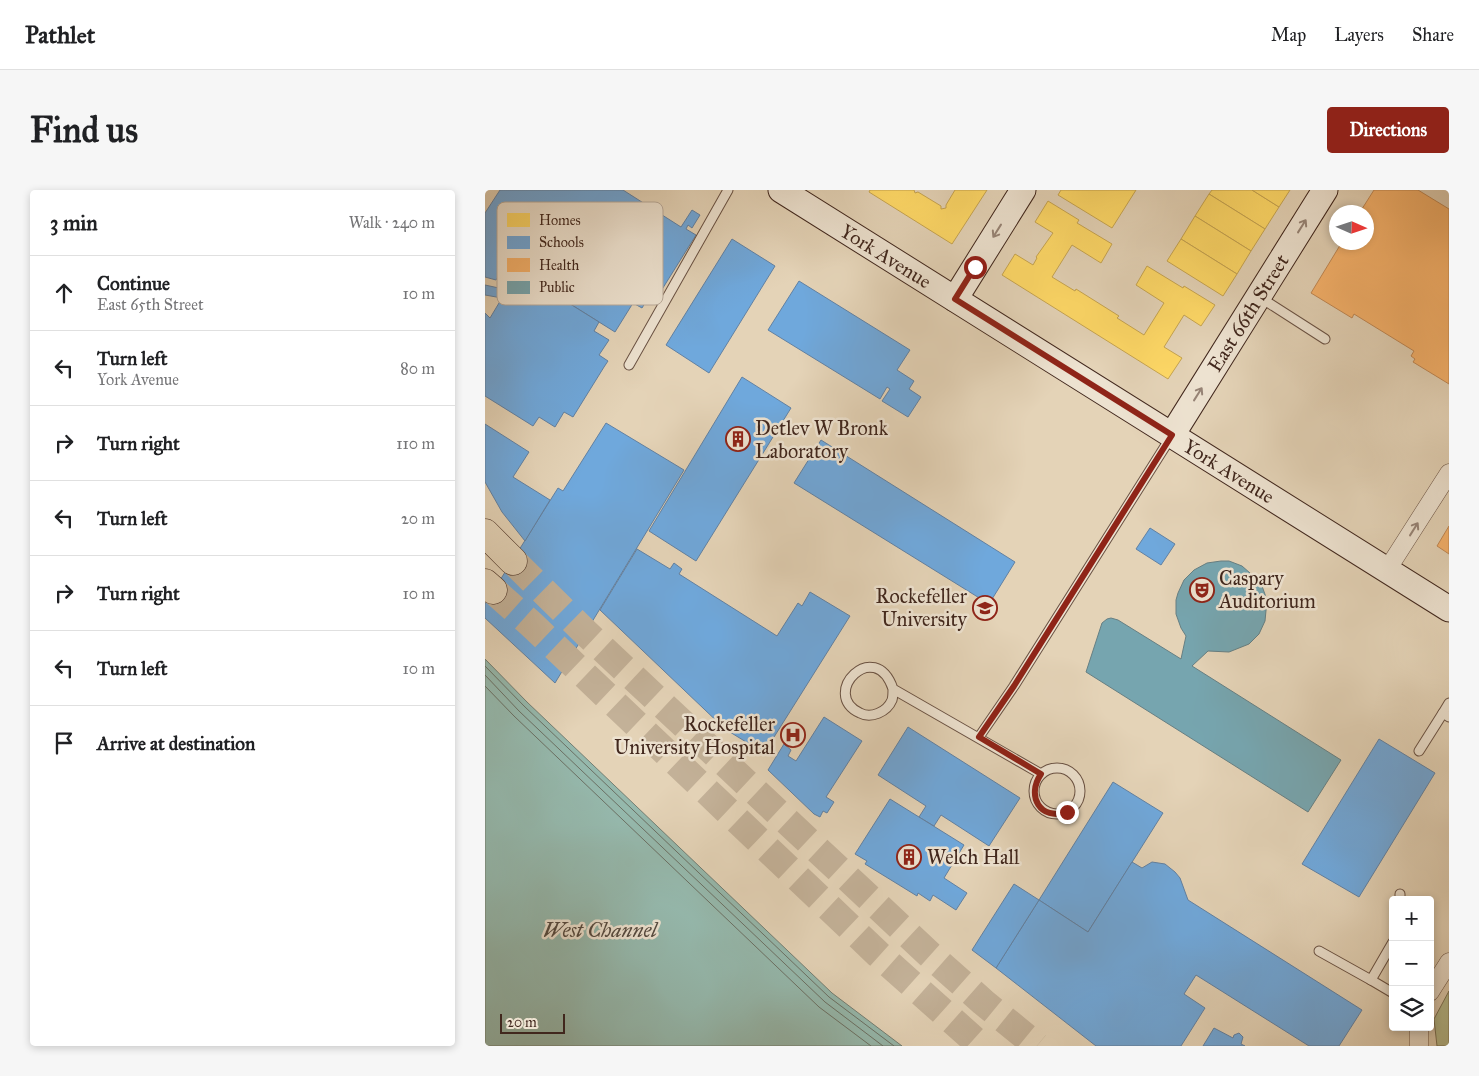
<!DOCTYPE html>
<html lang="en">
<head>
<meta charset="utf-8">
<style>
	:root { --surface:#fff; --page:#f6f6f6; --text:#202124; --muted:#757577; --line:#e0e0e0; --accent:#8f2418 }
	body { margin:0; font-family:"IM FELL Great Primer",serif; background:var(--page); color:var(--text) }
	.controls { position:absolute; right:15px; bottom:15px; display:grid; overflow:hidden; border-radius:5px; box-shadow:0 2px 8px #0003 }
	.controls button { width:45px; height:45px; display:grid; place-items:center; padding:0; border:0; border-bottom:1px solid var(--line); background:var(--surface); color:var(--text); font:25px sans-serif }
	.compass { position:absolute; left:844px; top:15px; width:45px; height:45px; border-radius:50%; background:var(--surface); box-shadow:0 2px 8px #0003; rotate:93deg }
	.scale { position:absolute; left:15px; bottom:12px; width:65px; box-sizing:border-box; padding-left:5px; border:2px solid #41271d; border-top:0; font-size:14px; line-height:18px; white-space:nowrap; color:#41271d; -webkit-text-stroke:4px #ede2d0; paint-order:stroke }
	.stop { position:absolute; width:15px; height:15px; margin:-11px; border:4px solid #8f2418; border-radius:50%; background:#fff }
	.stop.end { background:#8f2418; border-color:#fff; box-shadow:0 1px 5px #0008 }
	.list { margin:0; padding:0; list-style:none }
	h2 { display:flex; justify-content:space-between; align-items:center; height:65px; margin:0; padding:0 20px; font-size:21px }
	h2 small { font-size:16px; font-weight:400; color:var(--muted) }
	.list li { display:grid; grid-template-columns:32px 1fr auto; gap:15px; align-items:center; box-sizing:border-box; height:75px; padding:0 20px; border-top:1px solid var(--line) }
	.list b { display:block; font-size:19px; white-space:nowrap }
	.list p { margin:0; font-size:16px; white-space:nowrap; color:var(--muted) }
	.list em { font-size:16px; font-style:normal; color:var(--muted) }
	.icon { flex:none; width:28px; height:28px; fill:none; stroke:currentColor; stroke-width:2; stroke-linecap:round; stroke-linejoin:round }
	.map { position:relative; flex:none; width:964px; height:856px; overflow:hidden; border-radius:5px }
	header { display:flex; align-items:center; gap:30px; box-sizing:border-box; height:70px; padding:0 25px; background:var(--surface); border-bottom:1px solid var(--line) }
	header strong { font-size:24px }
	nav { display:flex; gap:28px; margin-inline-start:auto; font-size:18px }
	.intro { display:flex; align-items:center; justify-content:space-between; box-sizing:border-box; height:120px; padding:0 30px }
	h1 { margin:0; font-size:35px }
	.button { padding:12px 22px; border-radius:5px; background:var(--accent); color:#fff; font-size:18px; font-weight:700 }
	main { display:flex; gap:30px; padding:0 30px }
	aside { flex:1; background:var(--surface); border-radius:5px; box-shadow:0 2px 8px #0003 }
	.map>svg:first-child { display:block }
	.green { fill:#b5bc8e; stroke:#7b7256 }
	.water { fill:#95b8ac; stroke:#737e73 }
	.homes { fill:#ffd966; stroke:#c6a450 }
	.schools { fill:#6fa8dc; stroke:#6181a3 }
	.health { fill:#f6b26b; stroke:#c08854 }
	.public { fill:#76a5af; stroke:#667f83 }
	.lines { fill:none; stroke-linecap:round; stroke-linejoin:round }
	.shore { stroke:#6b7064; stroke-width:1 }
	.highway-tunnel { stroke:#c3b198; stroke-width:28; stroke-dasharray:28 14; stroke-linecap:butt }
	.lane-casing { stroke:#6a5244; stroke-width:11 }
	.street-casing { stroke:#6a5244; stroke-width:19 }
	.secondary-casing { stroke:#41271d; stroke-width:27 }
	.highway-casing { stroke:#41271d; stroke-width:29 }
	.lane { stroke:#ede2d0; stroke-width:9 }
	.street { stroke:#ede2d0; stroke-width:18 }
	.secondary { stroke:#ede2d0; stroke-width:25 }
	.highway { stroke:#e4d3b7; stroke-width:28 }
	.oneway { stroke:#978476 }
	.route { stroke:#8f2418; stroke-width:6 }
	.labels { text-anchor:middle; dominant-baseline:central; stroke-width:5; stroke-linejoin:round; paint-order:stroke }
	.street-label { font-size:20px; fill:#41271d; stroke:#ede2d0 }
	.poi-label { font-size:20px; fill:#41271d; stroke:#ede2d0; text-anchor:start }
	.water-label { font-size:21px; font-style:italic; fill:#564b41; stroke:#ede2d0 }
	.key { fill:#ede2d0; stroke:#b9aa9a; stroke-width:1 }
	.key-label { font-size:14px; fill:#41271d }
</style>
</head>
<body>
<header>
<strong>Pathlet</strong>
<nav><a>Map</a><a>Layers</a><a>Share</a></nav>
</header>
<div class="intro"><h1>Find us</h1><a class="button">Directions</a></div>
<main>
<aside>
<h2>3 min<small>Walk · 240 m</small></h2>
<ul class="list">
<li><svg class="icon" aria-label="ahead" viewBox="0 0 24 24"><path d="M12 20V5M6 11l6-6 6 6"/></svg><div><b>Continue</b><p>East 65th Street</p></div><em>10 m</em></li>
<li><svg class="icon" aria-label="left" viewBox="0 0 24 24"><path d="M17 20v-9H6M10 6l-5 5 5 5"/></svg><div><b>Turn left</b><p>York Avenue</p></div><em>80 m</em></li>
<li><svg class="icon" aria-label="right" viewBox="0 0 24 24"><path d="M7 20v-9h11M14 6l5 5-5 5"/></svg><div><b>Turn right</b></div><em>110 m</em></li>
<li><svg class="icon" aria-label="left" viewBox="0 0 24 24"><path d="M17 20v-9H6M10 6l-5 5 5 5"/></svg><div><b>Turn left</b></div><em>20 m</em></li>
<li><svg class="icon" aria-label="right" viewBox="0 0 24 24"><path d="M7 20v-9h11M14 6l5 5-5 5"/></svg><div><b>Turn right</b></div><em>10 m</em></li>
<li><svg class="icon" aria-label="left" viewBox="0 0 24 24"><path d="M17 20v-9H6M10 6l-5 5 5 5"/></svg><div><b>Turn left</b></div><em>10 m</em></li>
<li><svg class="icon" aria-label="arrive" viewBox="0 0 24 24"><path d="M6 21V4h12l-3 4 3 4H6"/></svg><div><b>Arrive at destination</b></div></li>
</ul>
</aside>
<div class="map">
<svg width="964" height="856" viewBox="0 0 964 856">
	<rect width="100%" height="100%" fill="#e4d3b7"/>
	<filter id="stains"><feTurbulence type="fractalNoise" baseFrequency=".004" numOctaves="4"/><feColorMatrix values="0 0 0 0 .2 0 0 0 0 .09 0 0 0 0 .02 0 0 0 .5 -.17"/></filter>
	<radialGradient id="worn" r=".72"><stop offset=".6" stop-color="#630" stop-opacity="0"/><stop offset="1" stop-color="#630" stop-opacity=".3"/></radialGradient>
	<!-- green -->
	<path class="green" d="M964 801V856H952L949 829Z"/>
	<!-- water -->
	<path class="water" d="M0 469 42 512 347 803 417 856H0Z"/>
	<!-- homes -->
	<g class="homes">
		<path d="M385 0H429L430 3 433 2 456 16V19L461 18V15L470 0H502L467 54 384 2Z"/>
		<path d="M576 0H651L627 38 573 5Z"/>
		<path d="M727 0H767L794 17 780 39 724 4Z"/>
		<path d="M767 0H805L794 17Z"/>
		<path d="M724 4 780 39 766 61 710 26Z"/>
		<path d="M563 11 594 30 592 33 627 54 616 73 587 55 567 87 590 101 591 99 634 126 632 128 659 145 679 113 651 95 662 76 698 98 699 96 730 115 716 136 699 125 679 157 697 168 683 189 517 85 530 64 548 75 552 68 551 67 568 43 550 32Z"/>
		<path d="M710 26 766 61 752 84 696 49Z"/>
		<path d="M696 49 752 84 738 106 682 71Z"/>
	</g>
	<!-- schools -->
	<g class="schools">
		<path d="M15 0H138L196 37 207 20 215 25 207 38 203 35 201 39 211 45 171 109 165 105 157 118 148 113 130 142 58 97 52 105 16 82 11 90 0 87V23Z"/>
		<path d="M247 49 290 76 224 183 181 155Z"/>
		<path d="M29 90 52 105 58 97 114 132 109 141 124 150 114 165 123 171 119 177 88 227 79 222 70 237 54 227 48 236 0 206V123L5 128 17 108 0 105V95L23 100Z"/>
		<path d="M314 91 425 160 412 180 429 191 424 199 436 207 423 227 397 211 405 199 402 197 395 209 283 140Z"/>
		<path d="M257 187 306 218 211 371 164 341Z"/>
		<path d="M121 233 199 280 70 493 0 428V414L73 298 78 301Z"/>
		<path d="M0 234 44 262 28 287 65 310 40 351 17 322 0 292Z"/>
		<path d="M336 250 530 372 504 414 309 293Z"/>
		<path d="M665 338 690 354 676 375 651 359Z"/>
		<path d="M152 359 185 379 189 373 197 379 194 384 292 446 313 413 317 416 325 402 365 426 279 563 240 539 115 420Z"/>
		<path d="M339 527 377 551 341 607 349 612 342 623 338 621 335 627 329 624 283 580 299 554 306 560 303 566 311 571Z"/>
		<path d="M423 537 535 608 504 656 456 625 449 636 434 627 441 616 393 585Z"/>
		<path d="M894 549 950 583 874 707 817 674Z"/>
		<path d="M628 592 678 623 603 742 554 710Z"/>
		<path d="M405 609 479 655 459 688 482 703 471 720 448 705 445 711 433 703 432 706 380 674 382 671 370 664Z"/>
		<path d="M647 672 657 678 667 672 680 674 690 682 695 688 703 710 877 820 854 856H824L711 785 699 804 720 818 696 856H611L511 778 554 710 603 742Z"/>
		<path d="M529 694 554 710 511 778 487 760Z"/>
		<path d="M729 838 748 848 749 845 754 843 758 847 756 854 760 856H718Z"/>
	</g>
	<!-- health -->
	<g class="health">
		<path d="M889 0H933L964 19V194L928 172 930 169 926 166 929 161 869 124 867 128 826 103 857 52H882V22H875Z"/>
		<path d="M964 336V364L952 356Z"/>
	</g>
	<!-- public -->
	<path class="public" d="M736 371H744L757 376 773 390 777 396 782 410 780 431 774 444 764 454 744 462 723 461 707 476 856 570 823 622 601 482 617 433 622 429 626 428 633 430 696 469 701 446 696 438 691 424V410L693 403 699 390 709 380 722 373Z"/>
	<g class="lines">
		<!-- shore -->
		<g class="shore">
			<path d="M0 476 39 516 344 807 409 856"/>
			<path d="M0 485 34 521 340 812 398 856"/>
			<path d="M0 496 29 526 334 817 386 856"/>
		</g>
		<!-- highway-tunnel -->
		<g class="highway-tunnel">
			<path d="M28 371 101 443 444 764 498 812 552 856"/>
			<path d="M8 400 46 434 393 764 496 856"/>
		</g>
		<defs>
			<g id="lane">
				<path d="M776 108 840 149"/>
				<path d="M144 175 243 0"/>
				<path d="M408 499C408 502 408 507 407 510 402 522 386 529 375 523 334 504 390 446 408 499L556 584"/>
				<path d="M964 513 958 523 964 527"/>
				<path d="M494 547 529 496 686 247"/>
				<path d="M934 561 958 523"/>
				<circle cx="572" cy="601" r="23"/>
				<path d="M915 710V704"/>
				<path d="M908 752 886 790 908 803"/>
				<path d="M834 761 886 790"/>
			</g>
			<g id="street">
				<path d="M902 380 964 283"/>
				<path d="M945 802 964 772"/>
				<path d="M934 856V837"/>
			</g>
			<g id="secondary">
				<path d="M296 0 964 419"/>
				<path d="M470 109 538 0"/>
				<path d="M687 245 840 0"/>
			</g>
			<g id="highway">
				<path d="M0 343 28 371"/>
				<path d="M0 393 8 400"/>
			</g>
		</defs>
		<!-- lane casing -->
		<use href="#lane" class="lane-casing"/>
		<!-- street casing -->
		<use href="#street" class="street-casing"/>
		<!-- secondary casing -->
		<use href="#secondary" class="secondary-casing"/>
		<!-- highway casing -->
		<use href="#highway" class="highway-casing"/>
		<!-- lane -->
		<use href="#lane" class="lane"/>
		<!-- street -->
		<use href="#street" class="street"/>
		<!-- secondary -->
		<use href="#secondary" class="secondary"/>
		<!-- highway -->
		<use href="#highway" class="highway"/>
	</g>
	<!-- one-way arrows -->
	<defs><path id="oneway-shaft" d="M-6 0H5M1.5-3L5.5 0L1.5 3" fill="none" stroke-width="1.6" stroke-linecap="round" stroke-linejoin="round" transform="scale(1.25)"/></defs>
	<g class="oneway">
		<use href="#oneway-shaft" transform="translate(817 36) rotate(-58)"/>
		<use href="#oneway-shaft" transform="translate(512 41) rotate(122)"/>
		<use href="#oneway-shaft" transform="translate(713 204) rotate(-58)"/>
		<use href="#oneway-shaft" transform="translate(929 339) rotate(-58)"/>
	</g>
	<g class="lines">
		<!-- route -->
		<path class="route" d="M490 77 470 109 687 245 529 496 494 547 556 584C541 606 555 631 582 622"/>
	</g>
	<!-- icons -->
	<defs>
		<symbol id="building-ring" viewBox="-11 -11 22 22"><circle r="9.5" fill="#ede2d0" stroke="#8f2418" stroke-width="1.5"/><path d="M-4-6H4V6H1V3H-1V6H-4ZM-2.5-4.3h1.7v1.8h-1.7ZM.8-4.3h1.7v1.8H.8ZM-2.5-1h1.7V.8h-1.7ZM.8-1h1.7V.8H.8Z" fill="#8f2418"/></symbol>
		<symbol id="theatre-ring" viewBox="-11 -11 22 22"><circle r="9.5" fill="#ede2d0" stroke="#8f2418" stroke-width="1.5"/><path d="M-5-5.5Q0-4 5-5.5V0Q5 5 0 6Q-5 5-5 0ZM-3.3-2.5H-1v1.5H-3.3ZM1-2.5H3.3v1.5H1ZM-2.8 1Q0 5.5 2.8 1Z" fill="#8f2418"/></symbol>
		<symbol id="university-ring" viewBox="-11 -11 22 22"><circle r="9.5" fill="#ede2d0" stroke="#8f2418" stroke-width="1.5"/><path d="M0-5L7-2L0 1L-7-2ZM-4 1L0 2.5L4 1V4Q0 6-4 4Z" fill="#8f2418"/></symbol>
		<symbol id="hospital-ring" viewBox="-11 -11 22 22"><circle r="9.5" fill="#ede2d0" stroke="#8f2418" stroke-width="1.5"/><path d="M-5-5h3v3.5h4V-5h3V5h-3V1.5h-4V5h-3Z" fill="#8f2418"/></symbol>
	</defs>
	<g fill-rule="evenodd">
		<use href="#building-ring" x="239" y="235" width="28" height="28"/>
		<use href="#theatre-ring" x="703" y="386" width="28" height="28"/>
		<use href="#university-ring" x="486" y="404" width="28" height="28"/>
		<use href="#hospital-ring" x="294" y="531" width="28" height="28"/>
		<use href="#building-ring" x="410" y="653" width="28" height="28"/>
	</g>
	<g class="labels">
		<!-- street labels -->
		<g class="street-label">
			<text transform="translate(401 66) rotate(32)">York Avenue</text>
			<text transform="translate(763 123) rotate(-58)">East 66th Street</text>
			<text transform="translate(744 281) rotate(32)">York Avenue</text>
		</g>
		<!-- poi labels -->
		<g class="poi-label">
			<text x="270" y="238">Detlev W Bronk<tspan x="270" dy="23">Laboratory</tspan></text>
			<text x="734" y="388">Caspary<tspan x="734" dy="23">Auditorium</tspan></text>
			<text x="482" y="406" text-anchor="end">Rockefeller<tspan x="482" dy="23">University</tspan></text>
			<text x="290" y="534" text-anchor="end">Rockefeller<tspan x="290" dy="23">University Hospital</tspan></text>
			<text x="442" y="667">Welch Hall</text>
		</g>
		<!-- water labels -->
		<g class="water-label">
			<text x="115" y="740">West Channel</text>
		</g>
	</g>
	<!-- legend -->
	<rect x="12" y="12" width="166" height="103" rx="8" class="key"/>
	<rect x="22" y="23" width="23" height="14" fill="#ffd966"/>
	<rect x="22" y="46" width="23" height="13" fill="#6fa8dc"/>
	<rect x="22" y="68" width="23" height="14" fill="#f6b26b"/>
	<rect x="22" y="91" width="23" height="13" fill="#76a5af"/>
	<g class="key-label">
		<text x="54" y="35">Homes</text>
		<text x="54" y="57">Schools</text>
		<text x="54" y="80">Health</text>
		<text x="54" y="102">Public</text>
	</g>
	<rect width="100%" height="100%" filter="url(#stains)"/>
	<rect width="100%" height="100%" fill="url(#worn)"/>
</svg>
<div class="controls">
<button>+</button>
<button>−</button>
<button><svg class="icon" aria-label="layers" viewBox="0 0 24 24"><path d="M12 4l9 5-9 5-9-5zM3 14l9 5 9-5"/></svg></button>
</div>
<svg class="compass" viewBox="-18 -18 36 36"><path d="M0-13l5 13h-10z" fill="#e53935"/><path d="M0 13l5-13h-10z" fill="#757577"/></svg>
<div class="scale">20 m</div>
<div class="stop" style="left:490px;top:77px"></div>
<div class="stop end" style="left:582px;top:622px"></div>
</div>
</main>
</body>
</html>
